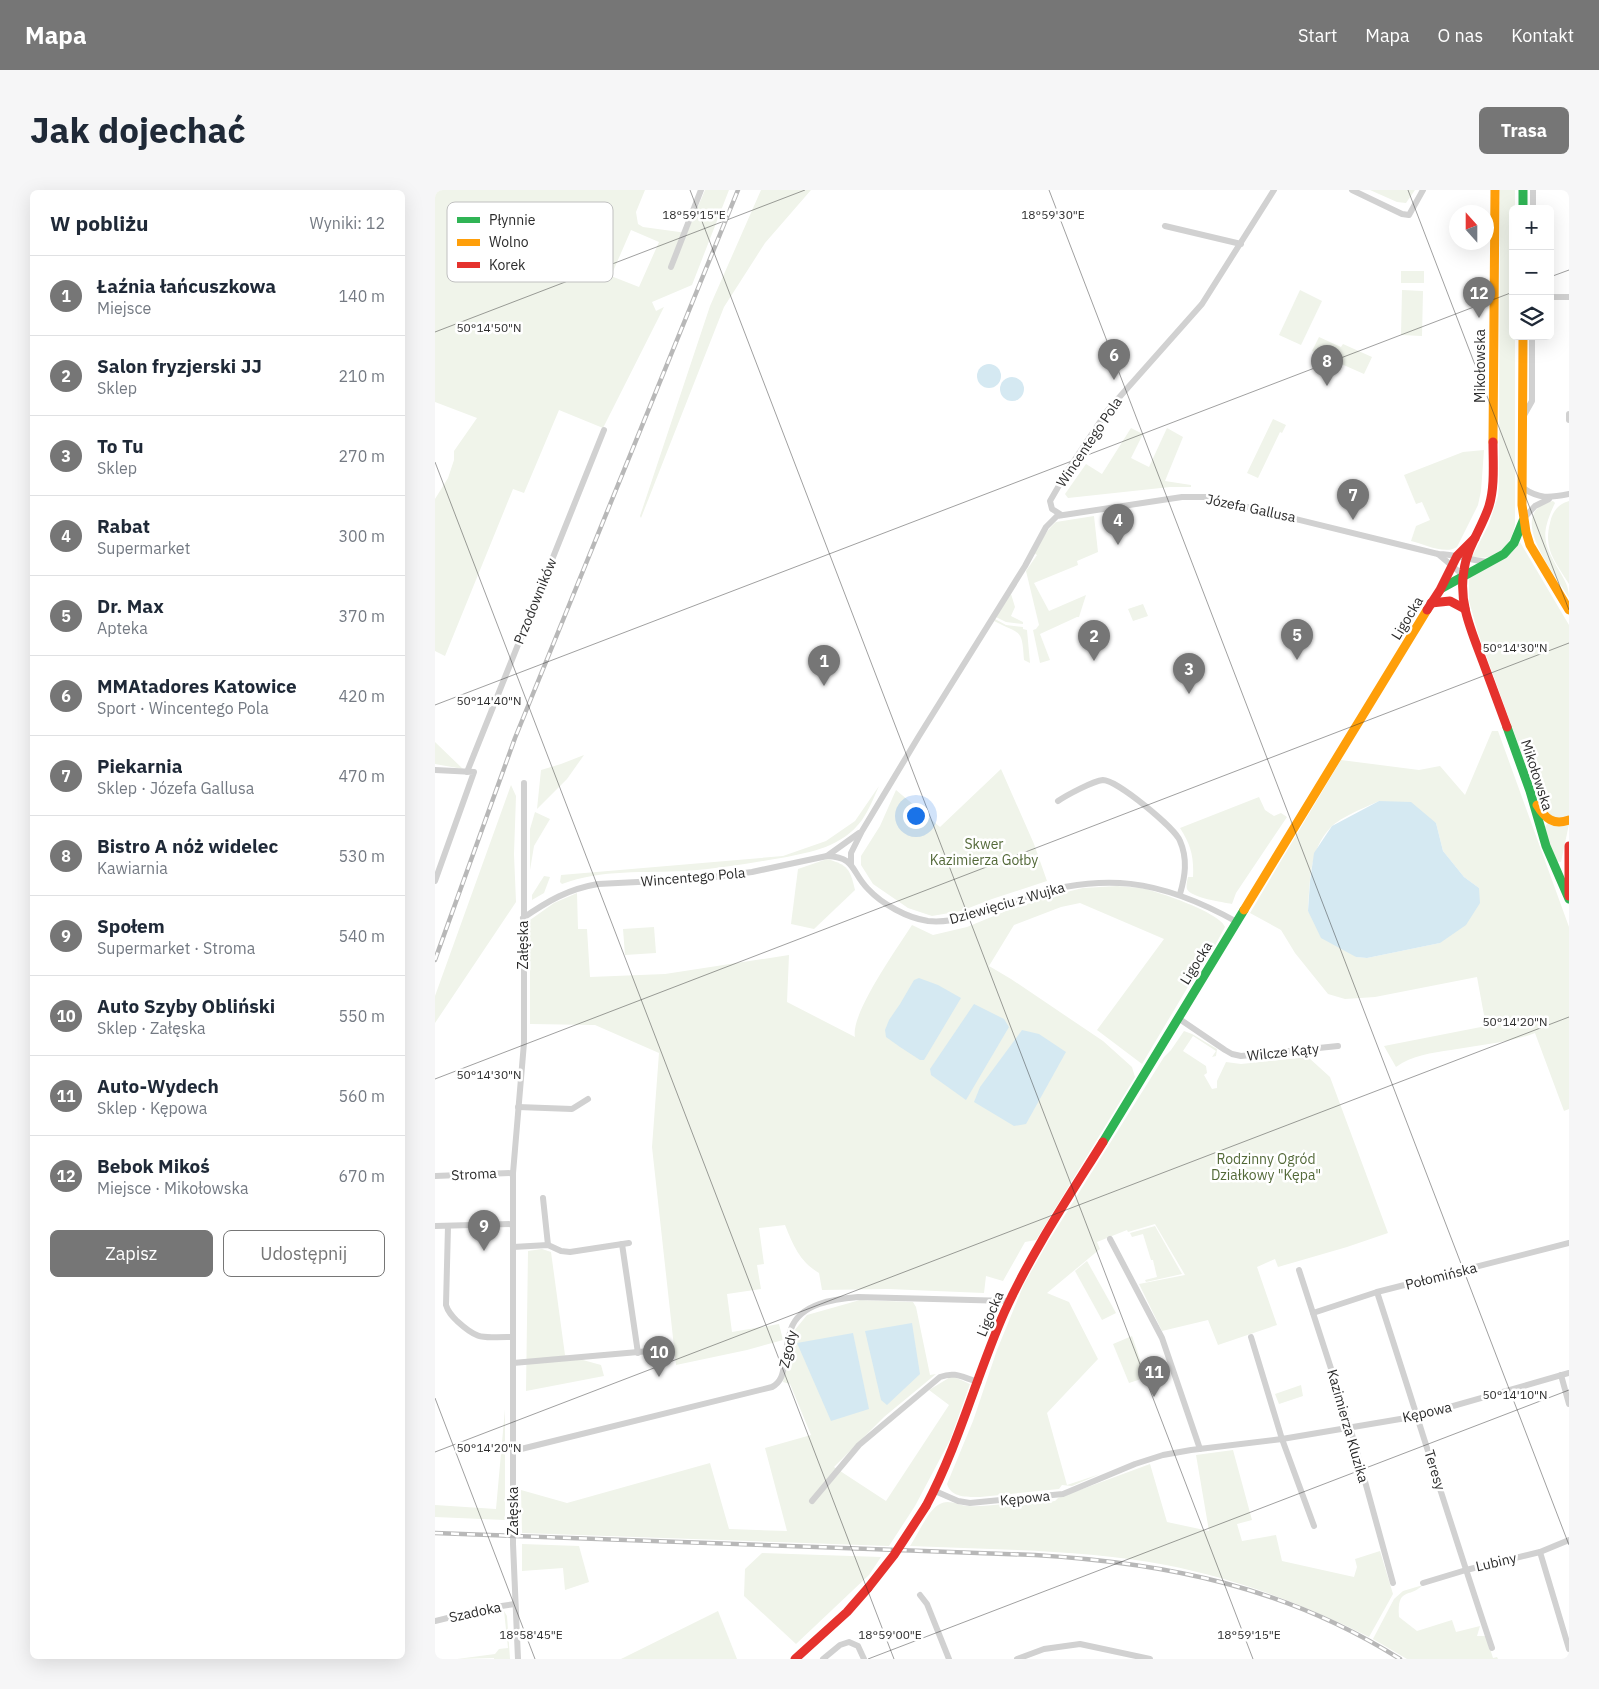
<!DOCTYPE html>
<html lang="pl">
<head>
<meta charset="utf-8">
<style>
	:root { --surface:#fff; --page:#f6f6f7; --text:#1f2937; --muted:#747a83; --line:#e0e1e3; --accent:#767676 }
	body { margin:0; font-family:"IBM Plex Sans",sans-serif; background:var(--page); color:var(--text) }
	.controls { position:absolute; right:15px; top:15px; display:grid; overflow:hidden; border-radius:8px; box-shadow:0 5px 20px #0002 }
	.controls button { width:45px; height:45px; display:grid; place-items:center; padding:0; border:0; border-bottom:1px solid var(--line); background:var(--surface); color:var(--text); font:25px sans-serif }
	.compass { position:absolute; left:1014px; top:15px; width:45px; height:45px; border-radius:50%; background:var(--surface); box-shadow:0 5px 20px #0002; rotate:339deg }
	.you { position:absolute; left:480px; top:625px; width:18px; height:18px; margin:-12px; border:4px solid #fff; border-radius:50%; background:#1a73e8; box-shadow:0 0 0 8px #1a73e833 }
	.badge { display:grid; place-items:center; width:32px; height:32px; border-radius:50%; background:var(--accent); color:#fff; font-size:16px; font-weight:700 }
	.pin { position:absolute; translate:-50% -41px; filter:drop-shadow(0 1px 2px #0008) }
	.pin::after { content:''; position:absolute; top:26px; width:18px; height:15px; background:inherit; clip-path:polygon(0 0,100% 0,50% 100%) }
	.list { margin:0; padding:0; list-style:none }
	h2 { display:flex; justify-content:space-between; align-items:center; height:65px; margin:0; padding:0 20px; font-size:21px }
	h2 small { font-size:16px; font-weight:400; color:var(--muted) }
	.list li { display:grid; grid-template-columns:32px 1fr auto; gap:15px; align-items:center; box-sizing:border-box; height:80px; padding:0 20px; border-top:1px solid var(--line) }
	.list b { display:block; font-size:19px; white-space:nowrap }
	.list p { margin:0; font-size:16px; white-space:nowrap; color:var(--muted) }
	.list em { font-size:16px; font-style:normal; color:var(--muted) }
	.actions { display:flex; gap:10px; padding:15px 20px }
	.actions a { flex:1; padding:11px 0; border:1px solid var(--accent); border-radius:8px; text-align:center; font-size:18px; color:var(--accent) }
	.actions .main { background:var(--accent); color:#fff }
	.icon { flex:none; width:28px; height:28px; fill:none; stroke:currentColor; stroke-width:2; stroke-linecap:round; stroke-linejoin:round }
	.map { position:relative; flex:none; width:1134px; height:1469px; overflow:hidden; border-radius:8px }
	header { display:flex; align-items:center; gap:30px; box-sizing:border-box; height:70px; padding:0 25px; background:var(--accent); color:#fff }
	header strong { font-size:24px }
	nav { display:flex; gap:28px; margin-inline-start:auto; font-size:18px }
	.intro { display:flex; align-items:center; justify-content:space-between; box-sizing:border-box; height:120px; padding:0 30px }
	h1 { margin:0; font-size:35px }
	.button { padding:12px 22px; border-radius:8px; background:var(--accent); color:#fff; font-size:18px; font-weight:700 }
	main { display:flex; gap:30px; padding:0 30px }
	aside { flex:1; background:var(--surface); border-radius:8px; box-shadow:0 5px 20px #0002 }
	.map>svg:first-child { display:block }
	.green { fill:#f0f4ea; fill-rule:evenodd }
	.water { fill:#d5e9f2 }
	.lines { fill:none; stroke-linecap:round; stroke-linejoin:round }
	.street { stroke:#d1d1d1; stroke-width:6 }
	.fast { stroke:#30b455; stroke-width:9 }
	.slow { stroke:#ff9f0a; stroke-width:9 }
	.jam { stroke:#e5322d; stroke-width:9 }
	.rail-casing { stroke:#b8b8b8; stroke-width:4.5 }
	.rail { stroke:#fff; stroke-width:2.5; stroke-dasharray:8; stroke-linecap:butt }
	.jam-bridge { stroke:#e5322d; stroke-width:9 }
	.ticks { fill:none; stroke:#2c2c2c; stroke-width:1; stroke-opacity:0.45 }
	.labels { text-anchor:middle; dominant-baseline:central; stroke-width:5; stroke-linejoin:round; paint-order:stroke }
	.street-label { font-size:14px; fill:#2c2c2c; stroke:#fff }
	.park-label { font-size:14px; fill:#536938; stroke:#fff }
	.key { fill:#fff; stroke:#c0c0c0; stroke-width:1 }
	.key-label { font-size:14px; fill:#2c2c2c }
	.ticks-label { font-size:12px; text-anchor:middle; fill:#2c2c2c; stroke:#fff; stroke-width:5; stroke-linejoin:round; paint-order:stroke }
</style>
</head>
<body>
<header>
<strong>Mapa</strong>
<nav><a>Start</a><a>Mapa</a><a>O nas</a><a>Kontakt</a></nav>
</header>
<div class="intro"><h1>Jak dojechać</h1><a class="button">Trasa</a></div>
<main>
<aside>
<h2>W pobliżu<small>Wyniki: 12</small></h2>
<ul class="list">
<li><span class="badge">1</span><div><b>Łaźnia łańcuszkowa</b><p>Miejsce</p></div><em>140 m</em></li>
<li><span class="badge">2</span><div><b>Salon fryzjerski JJ</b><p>Sklep</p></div><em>210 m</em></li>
<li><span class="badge">3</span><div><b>To Tu</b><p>Sklep</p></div><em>270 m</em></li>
<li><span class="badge">4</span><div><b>Rabat</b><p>Supermarket</p></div><em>300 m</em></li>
<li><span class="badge">5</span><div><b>Dr. Max</b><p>Apteka</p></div><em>370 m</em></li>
<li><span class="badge">6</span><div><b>MMAtadores Katowice</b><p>Sport · Wincentego Pola</p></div><em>420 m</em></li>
<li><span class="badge">7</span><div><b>Piekarnia</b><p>Sklep · Józefa Gallusa</p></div><em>470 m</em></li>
<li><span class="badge">8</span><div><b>Bistro A nóż widelec</b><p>Kawiarnia</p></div><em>530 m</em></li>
<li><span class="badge">9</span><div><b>Społem</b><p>Supermarket · Stroma</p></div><em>540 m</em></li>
<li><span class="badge">10</span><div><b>Auto Szyby Obliński</b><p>Sklep · Załęska</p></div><em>550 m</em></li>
<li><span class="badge">11</span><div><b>Auto-Wydech</b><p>Sklep · Kępowa</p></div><em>560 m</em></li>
<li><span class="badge">12</span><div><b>Bebok Mikoś</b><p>Miejsce · Mikołowska</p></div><em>670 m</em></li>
</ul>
<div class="actions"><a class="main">Zapisz</a><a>Udostępnij</a></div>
</aside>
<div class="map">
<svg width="1134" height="1469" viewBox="0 0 1134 1469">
	<rect width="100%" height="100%" fill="#fff"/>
	<!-- green -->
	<g class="green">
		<path d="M0 0H210L201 22 203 34 208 37 252 43 270 0H294L257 95 217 112 221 121 229 117 168 238 124 220 89 303 78 299 10 466 0 461V309L13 288 19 270V261L42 228 0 212ZM196 40 224 52 204 97 176 86Z"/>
		<path d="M326 0H376L330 53 289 117 206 328 205 326 275 116Z"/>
		<path d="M935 0H980L971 13 962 12Z"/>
		<path d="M1065 0H1080V19H1078V146H1080V335C1075 358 1061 371 1037 367L1054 334 1063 306 1064 291Z"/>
		<rect x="966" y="81" width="23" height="12"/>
		<path d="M865 100 887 111 866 155 844 145Z"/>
		<path d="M967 100 988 101 987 146 966 145Z"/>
		<path d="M884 147 906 157 908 154 937 167 929 184 877 161Z"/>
		<path d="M838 229 851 235 847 243 845 242 823 288 812 283Z"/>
		<path d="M696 238 708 244 696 268 714 277 732 238 748 247 730 291 756 295V297H735L633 308 630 304 651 274 667 284Z"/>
		<path d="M1049 260 1046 301 1043 315 1022 357C1010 365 989 354 976 351L981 336 995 330 987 312 981 314 969 285 1028 262Z"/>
		<path d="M1118 311 1120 313C1105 345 1108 353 1125 382 1130 391 1134 397 1134 408 1120 384 1068 322 1118 311Z"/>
		<path d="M1134 311V394C1121 372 1108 360 1115 333 1117 322 1123 314 1134 311Z"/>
		<path d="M659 326 663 362 642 371 643 375 599 393 614 421 651 405 644 427H642L605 444 615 470 605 473 598 440 601 439 604 435 591 381 602 365 599 363C606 352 611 340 621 332Z"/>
		<path d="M1085 352 1134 435V626L1125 630 1112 626 1105 614 1043 443 1034 411V387C1053 377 1073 371 1085 352Z"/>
		<path d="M576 404 580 417 576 426 588 432V434L571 432 561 427Z"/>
		<path d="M708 414 713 426 698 431 693 419Z"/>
		<path d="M560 429 571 435 588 437V439L592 440 595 473 589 470C587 438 586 445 559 431Z"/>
		<path d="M1057 541H1063L1134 737V919L1129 921 1100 843C1073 853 1044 855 1016 860 997 863 977 865 961 877L949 856 1051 836 1042 787 940 807 910 809 893 804 860 763 846 740 815 723 906 570 984 580 1005 576 1030 605ZM944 611 1001 633 1008 661 1029 687 1044 698 1005 753 932 768 921 767 873 721C875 691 874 660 896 637 906 627 931 617 944 611Z"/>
		<path d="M0 552 28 579 0 574Z"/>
		<path d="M149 565 132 589 102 619 106 580 126 574Z"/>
		<path d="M566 579 599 654 612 691 557 709 526 721 497 726 473 718 438 694 426 675V666L445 636 461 600 505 637Z"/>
		<path d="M76 595 81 606 79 664 81 712 0 833V806Z"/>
		<path d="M444 596C439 607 434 620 427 630 407 657 377 662 346 668 315 673 283 679 251 681 210 683 166 679 127 694L125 692 126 685 348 666 391 651 420 631Z"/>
		<path d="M824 607 830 620 839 626 846 623 852 627 801 703 797 714C788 712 756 708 752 699 751 696 752 691 753 687H758C759 667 756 655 745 638Z"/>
		<path d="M100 622 115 629 99 656 95 680V639Z"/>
		<path d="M1112 634H1134L1126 672 1120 671 1109 638Z"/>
		<path d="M392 669C413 675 415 679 420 700L379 739 356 734 363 679Z"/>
		<path d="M109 686 115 687 109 703 97 710V705Z"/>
		<path d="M682 696C690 697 698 697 706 698 722 701 786 723 790 737L777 761 757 790 707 874 662 840 729 749 645 713 626 717 579 735 554 776 576 789 668 851 697 877 700 887 601 1050 590 1052 568 1091 551 1086 549 1103 453 1099 387 1100 384 1083C365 1072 358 1055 350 1035L324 1038 329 1074 322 1075 326 1099 292 1104 297 1142 344 1134 348 1150 312 1160 241 1175 217 957 224 863 160 835 95 834V730L119 713 142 703 143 739H152L155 787 230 784 354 765 352 812 420 847C415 824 463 757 477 735L498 745 532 737 571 721 619 705 648 698Z"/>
		<path d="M219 737 221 763 190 765 188 739Z"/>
		<path d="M749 841 757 844 782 859 781 866 777 867 781 861 758 846 748 861 771 876 772 883 769 885 777 899 782 898V891L791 872 806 874 873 867 895 887 953 1043 912 1057 843 1077 840 1069 822 1077 842 1135 783 1155 773 1130 727 1141 704 1094 750 1085 720 1034 693 1042 692 1040 662 1052 665 1059 612 1103 634 1112 663 1169 612 1223 632 1295 665 1284 637 1296 627 1295 624 1299 545 1307C533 1307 516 1308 512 1294L538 1231 562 1160 589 1094 613 1052 729 867 736 860Z"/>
		<path d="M720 1036 747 1084 711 1092 710 1090 722 1087 718 1070H716L708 1044 697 1047 695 1043Z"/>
		<path d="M107 1059 116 1062 130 1165 166 1175 169 1186 91 1201 93 1061Z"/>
		<path d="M652 1071 681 1123 667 1130 640 1081Z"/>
		<path d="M425 1110 478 1112 481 1117 495 1185 501 1184 449 1227 399 1277 451 1311 514 1215 494 1200 517 1186 535 1194 515 1250 480 1316 454 1356 87 1343 86 1300 132 1313 275 1273 294 1339 352 1341 330 1258 376 1245 355 1194 348 1192 359 1141 372 1125Z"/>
		<path d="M697 1146 708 1178 705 1179 709 1188 694 1193 678 1154Z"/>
		<path d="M866 1195 868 1206 844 1214 840 1204Z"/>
		<path d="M70 1219V1330L0 1327V1315L61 1319Z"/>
		<path d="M798 1260 817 1330 802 1334 807 1351 841 1345 847 1371 919 1387 922 1377 920 1369 945 1361 958 1404 934 1447C869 1414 802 1389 731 1375 647 1359 560 1360 475 1356 482 1346 493 1321 503 1315 513 1308 522 1315 533 1316 549 1317 567 1314 583 1312L587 1315 620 1311 623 1308 715 1274 732 1332 774 1341 761 1265Z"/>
		<path d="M87 1354 144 1356 154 1392 130 1400 128 1378 87 1381Z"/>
		<path d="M327 1363 446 1367 434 1385 361 1454 309 1406 310 1379Z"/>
		<path d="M988 1395C974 1409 962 1396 964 1427L982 1441 1017 1430 1021 1442 1045 1436 1042 1446H1051L1058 1468 1062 1467 1063 1469H972L938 1449 959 1409 968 1401Z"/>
		<path d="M69 1421 72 1426 75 1469H59V1468L22 1469 60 1464 64 1459 73 1458Z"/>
		<path d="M283 1421 302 1469H186Z"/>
	</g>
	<!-- water -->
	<g class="water">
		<circle cx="554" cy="186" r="12"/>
		<circle cx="577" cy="199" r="12"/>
		<path d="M944 611 976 612 1001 633 1008 661 1029 687 1044 698 1045 713 1031 735 1005 753 932 768 921 767 886 748 873 721 875 691 879 663 897 636Z"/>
		<path d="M484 788 503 795 526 808 489 870H485L465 857 451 847 450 840 454 830 465 814 479 790Z"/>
		<path d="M539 814 569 829 574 837 531 910 496 885 495 879Z"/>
		<path d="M587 840 604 844 631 862 591 934 579 936 539 912 545 897Z"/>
		<path d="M477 1133 485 1184 452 1215 446 1210 430 1141Z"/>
		<path d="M418 1143 434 1219 396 1231 362 1153Z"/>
	</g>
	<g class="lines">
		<!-- street -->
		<g class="street">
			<path d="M917 0 967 24 974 25 988 0"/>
			<path d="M1098 19V0"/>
			<path d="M730 36 806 54"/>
			<path d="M236 77 266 0"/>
			<path d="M1115 107H1134"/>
			<path d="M1134 224V230"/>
			<path d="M1088 227 1097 211V146"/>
			<path d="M1088 298C1104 309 1114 308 1134 304"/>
			<path d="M625 324 617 319 615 311 633 280 673 220 767 114 839 0"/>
			<path d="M1089 328 1100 316 1114 309"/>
			<path d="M1003 364 1028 385"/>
			<path d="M0 580 39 582 0 691"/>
			<path d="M32 582 169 240"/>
			<path d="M623 611C632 605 658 591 668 590 682 590 740 638 745 651 753 669 750 687 745 704"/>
			<path d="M392 666C421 667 416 682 433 699 447 714 472 728 493 731 524 734 556 719 584 709 668 681 725 689 802 732"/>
			<path d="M416 674V663L427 641 484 546 590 376 611 337 622 326 747 307H771L1003 364C1021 364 1036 371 1054 372"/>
			<path d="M88 728C113 711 133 699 163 694L263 689 317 682 392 666 424 643"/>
			<path d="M743 828 790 860 797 864 806 866 903 856"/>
			<path d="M83 917 137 919 153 909"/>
			<path d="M0 986 78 983"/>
			<path d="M108 1008 113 1055"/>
			<path d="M0 1036 78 1034"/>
			<path d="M13 1036 11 1115C13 1122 17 1126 22 1131 46 1153 49 1146 78 1147"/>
			<path d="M675 1049 727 1148 765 1259"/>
			<path d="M187 1054 203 1163"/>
			<path d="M78 1057 113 1055 126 1061 135 1062 194 1053"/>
			<path d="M864 1080 915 1237 958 1393"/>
			<path d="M942 1102C981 1221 1017 1340 1057 1458"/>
			<path d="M878 1123 942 1102 1134 1053"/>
			<path d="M816 1147 847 1249 879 1336"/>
			<path d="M78 1173 226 1160"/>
			<path d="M1126 1185 1134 1214"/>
			<path d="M78 1261 337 1197C348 1191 348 1181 350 1170 351 1160 353 1149 356 1139 365 1113 400 1109 423 1107L574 1111"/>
			<path d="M500 1301 523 1311 535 1313 628 1304 700 1274 728 1265 756 1260 847 1249 983 1226 1134 1183"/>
			<path d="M377 1311 424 1255 505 1187C521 1181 528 1188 544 1192"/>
			<path d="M1105 1362 1134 1459"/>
			<path d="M988 1393 1031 1380 1105 1362 1134 1350"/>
			<path d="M485 1405 492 1414 514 1469"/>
			<path d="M0 1431 53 1418 80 1414"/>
			<path d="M83 1469 78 1354V983L89 853V593"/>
			<path d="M388 1469 405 1455 414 1452 423 1456 429 1469"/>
			<path d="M582 1469 609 1459 645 1454 715 1469"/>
		</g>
		<!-- fast -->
		<g class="fast">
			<path d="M1088 0V19"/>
			<path d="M1007 398 1069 364 1079 353 1088 331"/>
			<path d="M1072 537 1095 601 1111 656 1134 709"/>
			<path d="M668 952 809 720"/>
		</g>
		<!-- slow -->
		<g class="slow">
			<path d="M1088 146 1087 315 1091 342 1095 355 1134 420"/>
			<path d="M1058 252 1060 0"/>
			<path d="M1102 615C1110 628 1118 636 1134 630"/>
			<path d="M809 720 992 420"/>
		</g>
		<!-- jam -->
		<g class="jam">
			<path d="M1058 252C1058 274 1060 296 1054 316 1047 338 1032 357 1029 380 1023 413 1037 442 1048 472 1056 494 1064 515 1072 537"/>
			<path d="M996 413 1015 411 1030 419"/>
			<path d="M992 420 1005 400 1022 366 1040 348"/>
			<path d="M1134 656V706"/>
			<path d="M491 1316C524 1254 541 1187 569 1123 596 1063 633 1008 668 952"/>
			<path d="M360 1469 412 1422 433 1398"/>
		</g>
		<defs>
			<g id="rail">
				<path d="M0 770 80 548 303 0"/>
				<path d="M0 1343 600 1365C732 1373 851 1397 965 1469"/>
			</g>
		</defs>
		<!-- rail casing -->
		<use href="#rail" class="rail-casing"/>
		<!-- rail -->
		<use href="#rail" class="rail"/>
		<!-- jam-bridge -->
		<path class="jam-bridge" d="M433 1398 459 1365 491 1316"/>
	</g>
	<!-- ticks -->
	<path class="ticks" d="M255 0 818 1469M614 0 1134 1355M973 0 1134 420M1115 87 1134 80M0 142 370 0M0 272 459 1469M0 515 1078 102M0 889 1134 453M0 1208 100 1469M0 1262 1134 827M433 1469 1134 1200"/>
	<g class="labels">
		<!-- street labels -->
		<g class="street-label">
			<text transform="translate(1045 176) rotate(-90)">Mikołowska</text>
			<text transform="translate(654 252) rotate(-56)">Wincentego Pola</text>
			<text transform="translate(816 318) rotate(12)">Józefa Gallusa</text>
			<text transform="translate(100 411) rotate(-68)">Przodowników</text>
			<text transform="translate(972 428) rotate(-59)">Ligocka</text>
			<text transform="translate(1102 585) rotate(72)">Mikołowska</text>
			<text transform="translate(258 687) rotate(-5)">Wincentego Pola</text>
			<text transform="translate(572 713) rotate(-16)">Dziewięciu z Wujka</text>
			<text transform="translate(88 755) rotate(-90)">Załęska</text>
			<text transform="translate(761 773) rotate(-58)">Ligocka</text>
			<text transform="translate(848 862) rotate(-6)">Wilcze Kąty</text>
			<text transform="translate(39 984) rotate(-3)">Stroma</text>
			<text transform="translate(1006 1086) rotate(-14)">Połomińska</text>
			<text transform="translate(555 1124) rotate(-67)">Ligocka</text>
			<text transform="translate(353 1159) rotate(-77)">Zgody</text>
			<text transform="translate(992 1222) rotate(-13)">Kępowa</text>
			<text transform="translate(913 1236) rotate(74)">Kazimierza Kluzika</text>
			<text transform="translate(1000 1280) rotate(73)">Teresy</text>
			<text transform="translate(590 1308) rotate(-6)">Kępowa</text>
			<text transform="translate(78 1321) rotate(-90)">Załęska</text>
			<text transform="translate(1061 1372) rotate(-13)">Lubiny</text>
			<text transform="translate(40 1422) rotate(-12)">Szadoka</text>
		</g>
		<!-- park labels -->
		<g class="park-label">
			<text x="549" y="654">Skwer<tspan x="549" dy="16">Kazimierza Gołby</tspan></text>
			<text x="831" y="969">Rodzinny Ogród<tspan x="831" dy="16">Działkowy "Kępa"</tspan></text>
		</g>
	</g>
	<!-- legend -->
	<rect x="12" y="12" width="166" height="80" rx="8" class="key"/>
	<rect x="22" y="27" width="23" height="6" fill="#30b455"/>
	<rect x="22" y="49" width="23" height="7" fill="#ff9f0a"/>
	<rect x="22" y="72" width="23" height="6" fill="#e5322d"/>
	<g class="key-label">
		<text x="54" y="35">Płynnie</text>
		<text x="54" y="57">Wolno</text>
		<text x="54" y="80">Korek</text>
	</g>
	<g class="ticks-label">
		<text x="618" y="29">18°59'30"E</text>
		<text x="259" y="29">18°59'15"E</text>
		<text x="54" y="142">50°14'50"N</text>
		<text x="1080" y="462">50°14'30"N</text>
		<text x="54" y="515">50°14'40"N</text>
		<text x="1080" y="836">50°14'20"N</text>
		<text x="54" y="889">50°14'30"N</text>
		<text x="1080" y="1209">50°14'10"N</text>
		<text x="54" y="1262">50°14'20"N</text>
		<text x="96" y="1449">18°58'45"E</text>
		<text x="455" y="1449">18°59'00"E</text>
		<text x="814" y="1449">18°59'15"E</text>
	</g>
</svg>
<div class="controls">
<button>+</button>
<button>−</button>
<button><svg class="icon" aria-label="layers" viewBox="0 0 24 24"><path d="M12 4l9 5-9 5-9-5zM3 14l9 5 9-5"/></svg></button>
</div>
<svg class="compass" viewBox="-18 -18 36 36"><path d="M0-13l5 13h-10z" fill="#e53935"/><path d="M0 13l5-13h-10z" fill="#747a83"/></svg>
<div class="you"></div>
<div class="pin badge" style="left:389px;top:496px">1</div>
<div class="pin badge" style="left:659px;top:471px">2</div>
<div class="pin badge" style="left:754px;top:504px">3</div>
<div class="pin badge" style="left:683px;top:355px">4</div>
<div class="pin badge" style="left:862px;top:470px">5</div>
<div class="pin badge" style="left:679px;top:190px">6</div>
<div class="pin badge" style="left:918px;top:330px">7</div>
<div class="pin badge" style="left:892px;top:196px">8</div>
<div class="pin badge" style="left:49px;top:1061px">9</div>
<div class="pin badge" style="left:224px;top:1187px">10</div>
<div class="pin badge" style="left:719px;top:1207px">11</div>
<div class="pin badge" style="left:1044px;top:128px">12</div>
</div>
</main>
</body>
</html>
